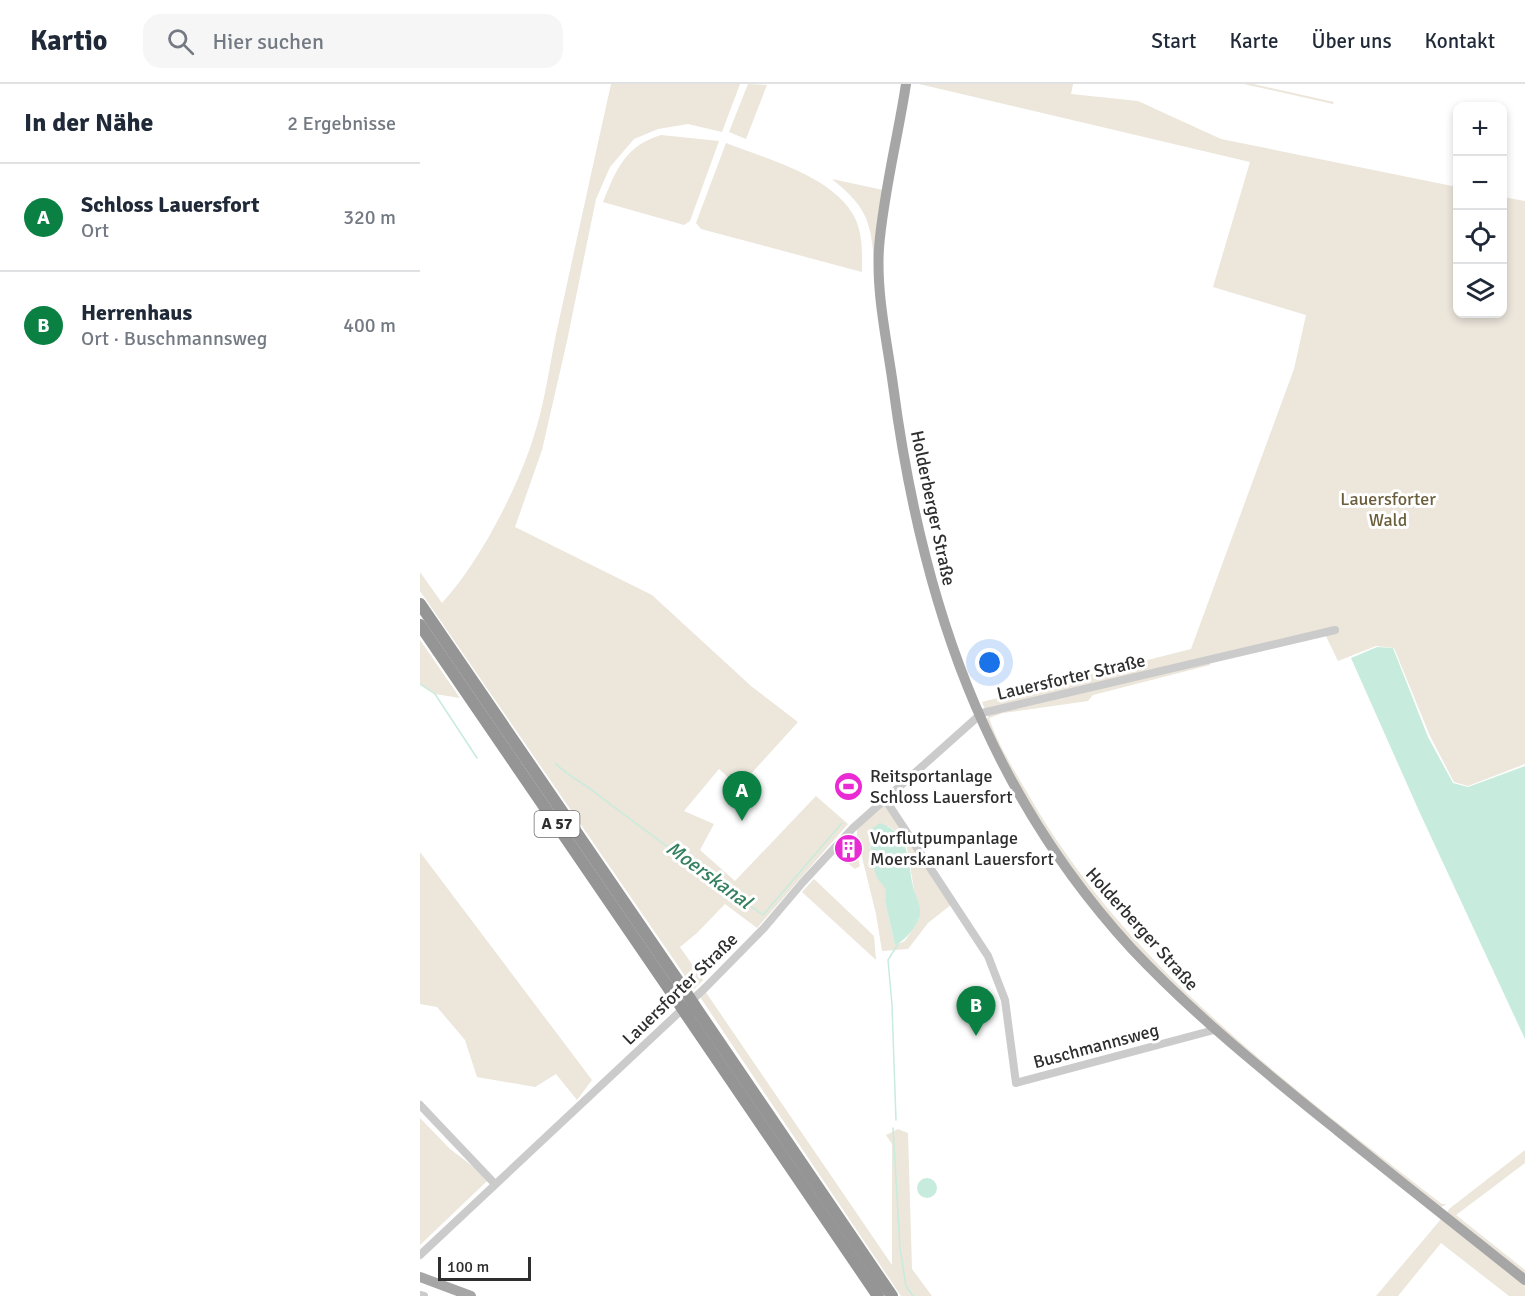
<!DOCTYPE html>
<html lang="de">
<head>
<meta charset="utf-8">
<style>
	:root { --surface:#fff; --page:#f6f6f7; --text:#1f2937; --muted:#747a83; --line:#e0e1e3; --accent:#0b8043 }
	body { margin:0; font-family:Signika,sans-serif; background:var(--page); color:var(--text) }
	.controls { position:absolute; right:18px; top:18px; display:grid; overflow:hidden; border-radius:12px; box-shadow:0 3px 9px #0003 }
	.controls button { width:54px; height:54px; display:grid; place-items:center; padding:0; border:0; border-bottom:2px solid var(--line); background:var(--surface); color:var(--text); font:30px sans-serif }
	.scale { position:absolute; left:18px; bottom:15px; width:93px; box-sizing:border-box; padding-left:6px; border:3px solid #2e2e2e; border-top:0; font-size:16px; line-height:21px; white-space:nowrap; color:#2e2e2e; -webkit-text-stroke:4px #fff; paint-order:stroke }
	.you { position:absolute; left:570px; top:579px; width:21px; height:21px; margin:-15px; border:4px solid #fff; border-radius:50%; background:#1a73e8; box-shadow:0 0 0 9px #1a73e833 }
	.badge { display:grid; place-items:center; width:39px; height:39px; border-radius:50%; background:var(--accent); color:#fff; font-size:20px; font-weight:700 }
	.pin { position:absolute; translate:-50% -50px; filter:drop-shadow(0 2px 3px #0008) }
	.pin::after { content:''; position:absolute; top:32px; width:21px; height:18px; background:inherit; clip-path:polygon(0 0,100% 0,50% 100%) }
	.list { margin:0; padding:0; list-style:none }
	h2 { display:flex; justify-content:space-between; align-items:center; height:78px; margin:0; padding:0 24px; font-size:26px }
	h2 small { font-size:20px; font-weight:400; color:var(--muted) }
	.list li { display:grid; grid-template-columns:39px 1fr auto; gap:18px; align-items:center; box-sizing:border-box; height:108px; padding:0 24px; border-top:2px solid var(--line) }
	.list b { display:block; font-size:22px; white-space:nowrap }
	.list p { margin:0; font-size:20px; white-space:nowrap; color:var(--muted) }
	.list em { font-size:20px; font-style:normal; color:var(--muted) }
	.icon { flex:none; width:33px; height:33px; fill:none; stroke:currentColor; stroke-width:2; stroke-linecap:round; stroke-linejoin:round }
	.map { position:relative; flex:none; width:1105px; height:1212px; overflow:hidden }
	header { display:flex; align-items:center; gap:36px; box-sizing:border-box; height:84px; padding:0 30px; background:var(--surface); border-bottom:2px solid var(--line) }
	header strong { font-size:28px }
	nav { display:flex; gap:33px; margin-inline-start:auto; font-size:21px }
	.search { width:420px; height:54px; background:var(--page); display:flex; align-items:center; gap:15px; box-sizing:border-box; padding:0 21px; border-radius:18px; color:var(--muted); font-size:22px }
	main { display:flex }
	aside { flex:1; background:var(--surface) }
	.map>svg:first-child { display:block }
	.green { fill:#ece6db; fill-rule:evenodd }
	.water { fill:#c7ecdd }
	.lines { fill:none; stroke-linecap:round; stroke-linejoin:round }
	.stream { stroke:#c7ecdd; stroke-width:1.5 }
	.minor { stroke:#cbcbcb; stroke-width:8 }
	.major { stroke:#a6a6a6; stroke-width:10 }
	.highway { stroke:#959595; stroke-width:12 }
	.highway-bridge { stroke:#959595; stroke-width:12 }
	.labels { text-anchor:middle; dominant-baseline:central; stroke-width:6; stroke-linejoin:round; paint-order:stroke }
	.shield { fill:#fff; stroke:#6d6d6d; stroke-width:1.5 }
	.shield-label { font-size:16px; font-weight:bold; fill:#2e2e2e }
	.park-label { font-size:18px; fill:#6b5e3a; stroke:#fff }
	.street-label { font-size:18px; fill:#2e2e2e; stroke:#fff }
	.poi-label { font-size:18px; fill:#2e2e2e; stroke:#fff; text-anchor:start }
	.water-label { font-size:20px; font-style:italic; fill:#34805f; stroke:#fff }
</style>
</head>
<body>
<header>
<strong>Kartio</strong>
<div class="search"><svg class="icon" aria-label="search" viewBox="0 0 24 24"><circle cx="10" cy="10" r="6"/><path d="M15 15l6 6"/></svg>Hier suchen</div>
<nav><a>Start</a><a>Karte</a><a>Über uns</a><a>Kontakt</a></nav>
</header>
<main>
<aside>
<h2>In der Nähe<small>2 Ergebnisse</small></h2>
<ul class="list">
<li><span class="badge">A</span><div><b>Schloss Lauersfort</b><p>Ort</p></div><em>320 m</em></li>
<li><span class="badge">B</span><div><b>Herrenhaus</b><p>Ort · Buschmannsweg</p></div><em>400 m</em></li>
</ul>
</aside>
<div class="map">
<svg width="1105" height="1212" viewBox="0 0 1105 1212">
	<rect width="100%" height="100%" fill="#fff"/>
	<!-- green -->
	<g class="green">
		<path d="M191 0H320L302 48 268 40 238 45 214 55 190 83 176 115 147 257 122 366 95 443 232 511 331 602 378 638 319 703 299 685 264 727 294 740 280 766 315 797 396 712 428 740 337 844 305 820 277 849 260 863 283 896 274 905 0 507V488L22 519C58 480 94 411 111 361 126 319 130 274 140 232 157 154 174 77 191 0Z"/>
		<path d="M328 0 347 1 326 55 309 48Z"/>
		<path d="M499 0H653L651 10 718 17 801 55 1037 103 1038 230H1082L1083 113 1105 117V680L1048 702 1034 698 1010 652 974 564 956 562 918 577 903 546 791 573 790 581 673 611 668 617 583 629 569 634C578 661 594 686 608 710 706 882 869 1001 1022 1120H1027L1021 1123 854 992 766 916 683 826 637 764 589 686 567 635 568 633 562 618 771 565 874 285 886 231 793 203 830 78Z"/>
		<path d="M824 0H833L914 18 913 20Z"/>
		<path d="M241 51 299 57 270 137 264 141 183 118C196 86 205 62 241 51Z"/>
		<path d="M306 59C346 75 414 92 435 134 443 151 442 170 442 188L281 145 276 139Z"/>
		<path d="M412 95 463 106 454 178C451 135 445 122 412 95Z"/>
		<path d="M0 556 5 563 40 614 15 610 0 600Z"/>
		<path d="M466 721 532 820 508 839 488 865 462 867 456 830 437 753V745L462 722ZM468 742 474 746 487 764 499 835 485 857 475 861 465 817 467 805C450 787 453 777 449 754Z"/>
		<path d="M431 754 433 755 440 782 435 785 425 777 420 776 416 769 427 755Z"/>
		<path d="M0 768 172 996 157 1016 136 990 115 1003 57 993 45 956 17 923 0 920Z"/>
		<path d="M394 795 454 852 456 876 382 808Z"/>
		<path d="M285 907 472 1181V1060L466 1051 478 1045 488 1049 492 1185 512 1212H481L280 913Z"/>
		<path d="M0 1034 30 1065 55 1084 67 1097 0 1161Z"/>
		<path d="M1105 1066V1079L1036 1131 1105 1186V1191L1027 1129 1029 1125Z"/>
		<path d="M1022 1134 1105 1200V1212H1089L1021 1159 978 1212H956Z"/>
	</g>
	<!-- water -->
	<g class="water">
		<path d="M957 563 973 564 1008 653 1033 699 1048 703 1105 682V955L999 727 931 574Z"/>
		<path d="M460 739C491 750 487 776 493 802 495 813 503 822 499 834 496 843 484 858 475 861L465 817 466 805 457 794 451 776 450 746Z"/>
		<circle cx="507" cy="1104" r="10"/>
	</g>
	<g class="lines">
		<!-- stream -->
		<g class="stream">
			<path d="M0 600 15 610 57 674"/>
			<path d="M136 680C148 692 164 699 177 710 231 752 287 791 343 831L422 739"/>
			<path d="M476 1036 472 921 468 876 478 860"/>
			<path d="M473 1044 480 1164 486 1202 493 1212"/>
		</g>
		<!-- minor -->
		<g class="minor">
			<path d="M465 715 568 872 585 916 596 999 794 946"/>
			<path d="M0 1021 75 1100"/>
			<path d="M0 1171 285 904 344 844 383 798 433 744 562 629 915 546"/>
			<path d="M0 1211 4 1212"/>
		</g>
		<!-- major -->
		<g class="major">
			<path d="M486 0C478 53 463 111 459 164 456 209 467 257 473 301 501 514 564 704 712 865 775 932 846 989 918 1047 980 1097 1042 1146 1105 1196"/>
			<path d="M0 1193 51 1212"/>
		</g>
		<!-- highway -->
		<g class="highway">
			<path d="M0 520 265 907"/>
			<path d="M0 541 256 915"/>
			<path d="M274 921 472 1212"/>
			<path d="M266 930 458 1212"/>
		</g>
		<!-- highway-bridge -->
		<g class="highway-bridge">
			<path d="M265 907 274 921"/>
			<path d="M256 915 266 930"/>
		</g>
	</g>
	<!-- icons -->
	<defs>
		<symbol id="stadium-disc" viewBox="-11 -11 22 22"><circle r="9.5" fill="#ea2bd3" stroke="#fff"/><path d="M0-5a6.5 5 0 1 0 0 10a6.5 5 0 1 0 0-10ZM-3.5-1.8h7v3.6h-7Z" fill="#fff"/></symbol>
		<symbol id="building-disc" viewBox="-11 -11 22 22"><circle r="9.5" fill="#ea2bd3" stroke="#fff"/><path d="M-4-6H4V6H1V3H-1V6H-4ZM-2.5-4.3h1.7v1.8h-1.7ZM.8-4.3h1.7v1.8H.8ZM-2.5-1h1.7V.8h-1.7ZM.8-1h1.7V.8H.8Z" fill="#fff"/></symbol>
	</defs>
	<g fill-rule="evenodd">
		<use href="#stadium-disc" x="412" y="686" width="33" height="33"/>
		<use href="#building-disc" x="412" y="748" width="33" height="33"/>
	</g>
	<g class="labels">
		<!-- shield labels -->
		<rect class="shield" x="114.5" y="727" width="45" height="26" rx="4.5"/>
		<g class="shield-label">
			<text x="137" y="740">A 57</text>
		</g>
		<!-- park labels -->
		<g class="park-label">
			<text x="968" y="415">Lauersforter<tspan x="968" dy="21">Wald</tspan></text>
		</g>
		<!-- street labels -->
		<g class="street-label">
			<text transform="translate(513 424) rotate(78)">Holderberger Straße</text>
			<text transform="translate(651 593) rotate(-13)">Lauersforter Straße</text>
			<text transform="translate(722 845) rotate(48)">Holderberger Straße</text>
			<text transform="translate(260 905) rotate(-44)">Lauersforter Straße</text>
			<text transform="translate(676 962) rotate(-15)">Buschmannsweg</text>
		</g>
		<!-- poi labels -->
		<g class="poi-label">
			<text x="450" y="692">Reitsportanlage<tspan x="450" dy="21">Schloss Lauersfort</tspan></text>
			<text x="450" y="754">Vorflutpumpanlage<tspan x="450" dy="21">Moerskananl Lauersfort</tspan></text>
		</g>
		<!-- water labels -->
		<g class="water-label">
			<text transform="translate(289 791) rotate(36)">Moerskanal</text>
		</g>
	</g>
</svg>
<div class="controls">
<button>+</button>
<button>−</button>
<button><svg class="icon" aria-label="locate" viewBox="0 0 24 24"><circle cx="12" cy="12" r="6"/><path d="M12 2v4M12 18v4M2 12h4M18 12h4"/></svg></button>
<button><svg class="icon" aria-label="layers" viewBox="0 0 24 24"><path d="M12 4l9 5-9 5-9-5zM3 14l9 5 9-5"/></svg></button>
</div>
<div class="scale">100 m</div>
<div class="you"></div>
<div class="pin badge" style="left:322px;top:737px">A</div>
<div class="pin badge" style="left:556px;top:952px">B</div>
</div>
</main>
</body>
</html>
